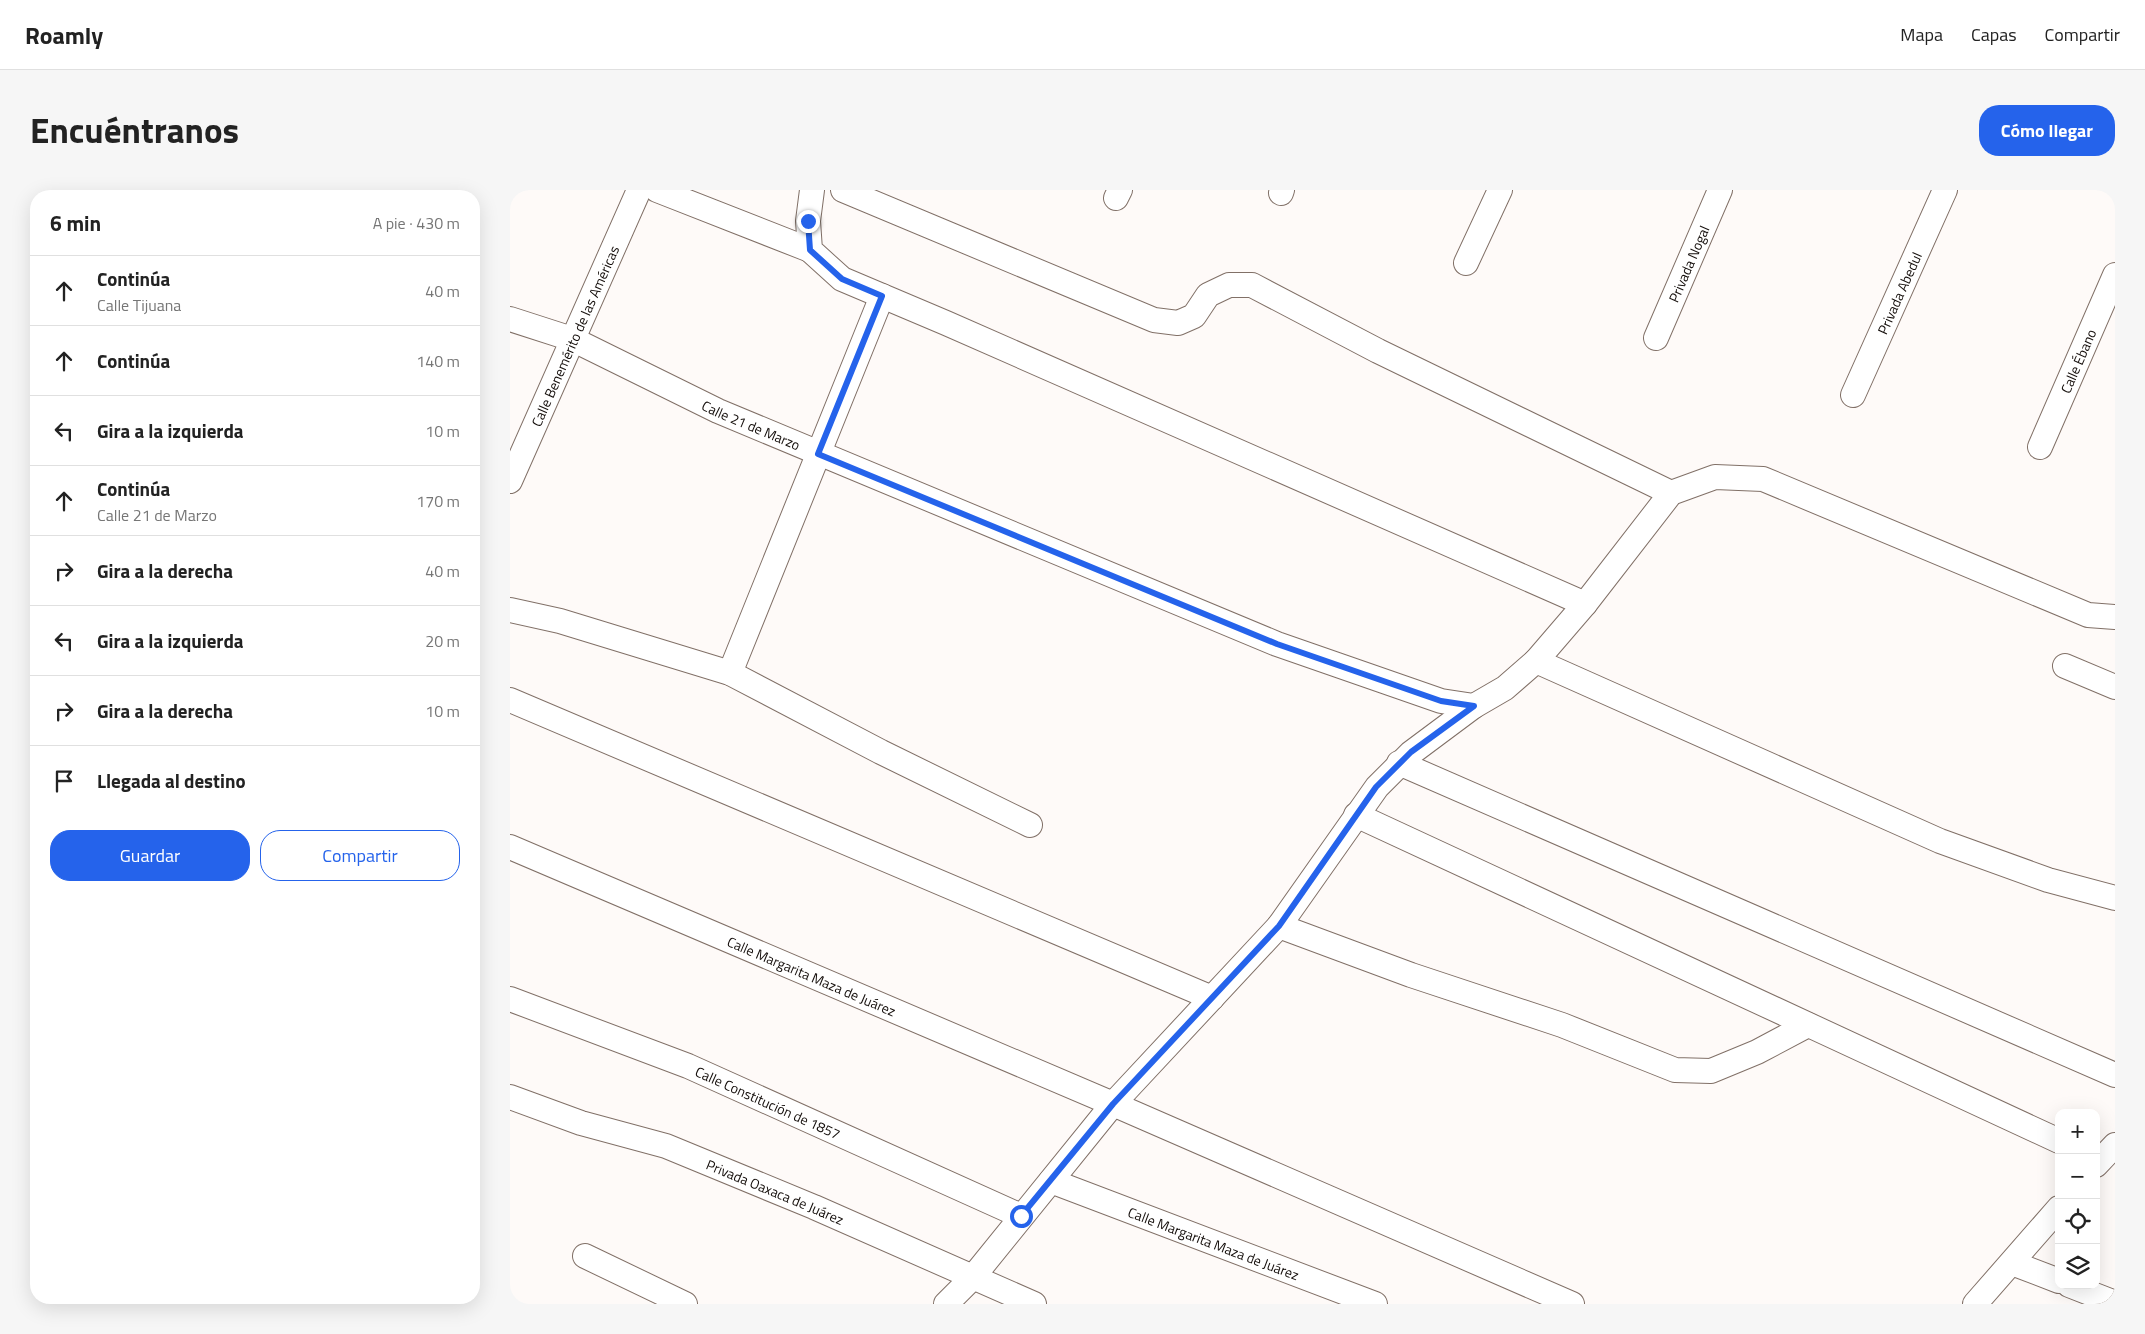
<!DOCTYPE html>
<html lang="es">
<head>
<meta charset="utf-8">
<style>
	:root { --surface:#fff; --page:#f6f6f6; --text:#222; --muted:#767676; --line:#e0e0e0; --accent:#2563eb }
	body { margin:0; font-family:"Titillium Web",sans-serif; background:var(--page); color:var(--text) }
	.controls { position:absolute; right:15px; bottom:15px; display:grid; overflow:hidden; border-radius:10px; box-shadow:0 5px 20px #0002 }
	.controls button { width:45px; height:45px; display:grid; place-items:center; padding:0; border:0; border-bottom:1px solid var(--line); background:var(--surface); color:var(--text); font:25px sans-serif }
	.stop { position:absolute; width:15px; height:15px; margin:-11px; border:4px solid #2563eb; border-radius:50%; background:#fff }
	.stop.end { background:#2563eb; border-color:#fff; box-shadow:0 1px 5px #0008 }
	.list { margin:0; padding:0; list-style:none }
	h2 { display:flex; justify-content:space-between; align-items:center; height:65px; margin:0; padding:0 20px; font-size:21px }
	h2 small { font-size:16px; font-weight:400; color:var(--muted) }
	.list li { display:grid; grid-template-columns:32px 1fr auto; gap:15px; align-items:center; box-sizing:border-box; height:70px; padding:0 20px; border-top:1px solid var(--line) }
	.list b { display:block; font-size:19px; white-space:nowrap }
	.list p { margin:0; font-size:16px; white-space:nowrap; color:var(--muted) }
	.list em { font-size:16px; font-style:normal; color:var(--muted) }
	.actions { display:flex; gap:10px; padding:15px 20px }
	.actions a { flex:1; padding:11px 0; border:1px solid var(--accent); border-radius:20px; text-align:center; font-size:18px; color:var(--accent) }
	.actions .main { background:var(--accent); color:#fff }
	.icon { flex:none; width:28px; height:28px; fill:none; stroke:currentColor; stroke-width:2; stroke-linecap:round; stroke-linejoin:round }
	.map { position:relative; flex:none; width:1605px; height:1114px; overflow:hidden; border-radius:20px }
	header { display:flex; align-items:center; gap:30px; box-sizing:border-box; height:70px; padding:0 25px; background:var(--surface); border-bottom:1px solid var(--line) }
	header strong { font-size:24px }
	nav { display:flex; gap:28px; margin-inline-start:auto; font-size:18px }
	.intro { display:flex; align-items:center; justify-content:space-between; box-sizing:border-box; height:120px; padding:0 30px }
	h1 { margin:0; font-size:35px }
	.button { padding:12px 22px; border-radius:20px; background:var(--accent); color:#fff; font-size:18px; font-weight:700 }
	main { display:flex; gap:30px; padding:0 30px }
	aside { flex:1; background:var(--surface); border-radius:20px; box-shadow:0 5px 20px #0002 }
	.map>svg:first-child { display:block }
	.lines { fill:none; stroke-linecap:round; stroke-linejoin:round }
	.street-casing { stroke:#817067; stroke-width:26 }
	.street { stroke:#fff; stroke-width:24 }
	.route { stroke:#2563eb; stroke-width:6 }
	.labels { text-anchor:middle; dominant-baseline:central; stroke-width:4.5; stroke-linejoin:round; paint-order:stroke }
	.street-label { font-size:14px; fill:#130d0a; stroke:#fff }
</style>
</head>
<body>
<header>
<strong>Roamly</strong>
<nav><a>Mapa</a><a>Capas</a><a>Compartir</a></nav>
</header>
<div class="intro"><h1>Encuéntranos</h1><a class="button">Cómo llegar</a></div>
<main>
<aside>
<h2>6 min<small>A pie · 430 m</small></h2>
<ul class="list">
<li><svg class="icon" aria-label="ahead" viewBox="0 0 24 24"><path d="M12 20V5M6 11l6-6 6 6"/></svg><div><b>Continúa</b><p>Calle Tijuana</p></div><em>40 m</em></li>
<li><svg class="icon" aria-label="ahead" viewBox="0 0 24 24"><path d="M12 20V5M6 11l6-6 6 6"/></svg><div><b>Continúa</b></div><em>140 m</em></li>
<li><svg class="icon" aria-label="left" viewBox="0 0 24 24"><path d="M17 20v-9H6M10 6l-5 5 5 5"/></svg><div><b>Gira a la izquierda</b></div><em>10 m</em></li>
<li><svg class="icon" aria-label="ahead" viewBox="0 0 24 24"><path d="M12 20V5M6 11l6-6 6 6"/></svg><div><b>Continúa</b><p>Calle 21 de Marzo</p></div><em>170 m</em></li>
<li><svg class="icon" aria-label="right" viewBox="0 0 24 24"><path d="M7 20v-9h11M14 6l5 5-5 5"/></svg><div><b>Gira a la derecha</b></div><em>40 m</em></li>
<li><svg class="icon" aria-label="left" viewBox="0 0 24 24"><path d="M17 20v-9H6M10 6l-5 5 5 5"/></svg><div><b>Gira a la izquierda</b></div><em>20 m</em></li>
<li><svg class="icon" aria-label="right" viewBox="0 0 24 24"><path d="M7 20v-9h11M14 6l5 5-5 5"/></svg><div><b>Gira a la derecha</b></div><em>10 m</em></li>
<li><svg class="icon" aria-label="arrive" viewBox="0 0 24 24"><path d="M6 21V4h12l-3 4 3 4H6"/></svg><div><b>Llegada al destino</b></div></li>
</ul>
<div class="actions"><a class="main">Guardar</a><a>Compartir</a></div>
</aside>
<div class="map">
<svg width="1605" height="1114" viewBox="0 0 1605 1114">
	<rect width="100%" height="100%" fill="#fefaf8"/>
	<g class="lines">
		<defs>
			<g id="street">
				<path d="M147 0 300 60"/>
				<path d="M302 0 298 31 300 60 332 89 436 133 1075 414"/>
				<path d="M333 0 644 130 668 133 684 126 698 105 719 95H742L868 161 1161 303"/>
				<path d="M771 3 772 0"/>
				<path d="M606 8 610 0"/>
				<path d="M956 73 990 0"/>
				<path id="s1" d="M0 129 62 149 208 221 767 454 931 511 964 516 995 498 1026 471 1075 414 1161 303 1205 287 1253 289 1578 425 1605 427"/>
				<path id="s2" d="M1146 148 1210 0"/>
				<path id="s3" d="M1343 205 1435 0"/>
				<path id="s4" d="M1530 257 1605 85"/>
				<path id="s5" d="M0 291 129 0"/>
				<path d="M0 420 50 431 220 483 371 562 520 635"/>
				<path d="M1026 471 1430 651 1538 690 1605 708"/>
				<path d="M1555 476 1605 497"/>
				<path d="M220 483 372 106"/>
				<path d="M0 510 702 808"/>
				<path d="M889 573 1605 885"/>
				<path d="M846 625 1549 951"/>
				<path id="s6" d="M0 657 603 914 1062 1114"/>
				<path d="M769 736 901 785 1052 835 1165 880 1201 881 1247 862 1298 835"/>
				<path id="s7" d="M0 809 178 876 511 1026"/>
				<path id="s8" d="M0 907 71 933 156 956 304 1017 524 1114"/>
				<path d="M1586 975 1605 955"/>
				<path id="s9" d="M541 991 865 1114"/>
				<path d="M75 1066 175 1114"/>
				<path d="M1502 1073 1549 1091"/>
				<path d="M1559 1095 1605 1113"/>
				<path d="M436 1114 463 1087 603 914 769 736 867 597 901 563 964 516"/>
				<path d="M1465 1114 1549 1018"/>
			</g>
		</defs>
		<!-- street casing -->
		<use href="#street" class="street-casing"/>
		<!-- street -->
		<use href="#street" class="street"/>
	</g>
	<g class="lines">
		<!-- route -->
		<path class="route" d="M298 31 300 60 332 89 372 106 308 264 767 454 931 511 964 516 901 562 866 597 769 736 603 914 511 1026"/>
	</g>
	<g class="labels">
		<!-- street labels -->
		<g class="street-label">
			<text stroke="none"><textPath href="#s2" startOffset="81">Privada Nogal</textPath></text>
			<text stroke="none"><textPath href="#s3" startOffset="112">Privada Abedul</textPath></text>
			<text stroke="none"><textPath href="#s5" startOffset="159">Calle Benemérito de las Américas</textPath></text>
			<text stroke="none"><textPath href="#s4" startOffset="94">Calle Ébano</textPath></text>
			<text stroke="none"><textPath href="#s1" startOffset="264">Calle 21 de Marzo</textPath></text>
			<text stroke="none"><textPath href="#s6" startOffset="328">Calle Margarita Maza de Juárez</textPath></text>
			<text stroke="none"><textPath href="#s7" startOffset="278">Calle Constitución de 1857</textPath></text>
			<text stroke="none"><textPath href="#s8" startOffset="282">Privada Oaxaca de Juárez</textPath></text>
			<text stroke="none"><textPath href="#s9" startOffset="174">Calle Margarita Maza de Juárez</textPath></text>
		</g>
	</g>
</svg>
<div class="controls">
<button>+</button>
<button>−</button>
<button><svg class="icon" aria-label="locate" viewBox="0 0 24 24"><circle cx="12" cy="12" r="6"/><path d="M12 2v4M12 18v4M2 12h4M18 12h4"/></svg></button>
<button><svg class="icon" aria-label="layers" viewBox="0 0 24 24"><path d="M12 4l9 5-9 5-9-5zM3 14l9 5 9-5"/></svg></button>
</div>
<div class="stop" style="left:511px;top:1026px"></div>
<div class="stop end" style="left:298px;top:31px"></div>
</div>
</main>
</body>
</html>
